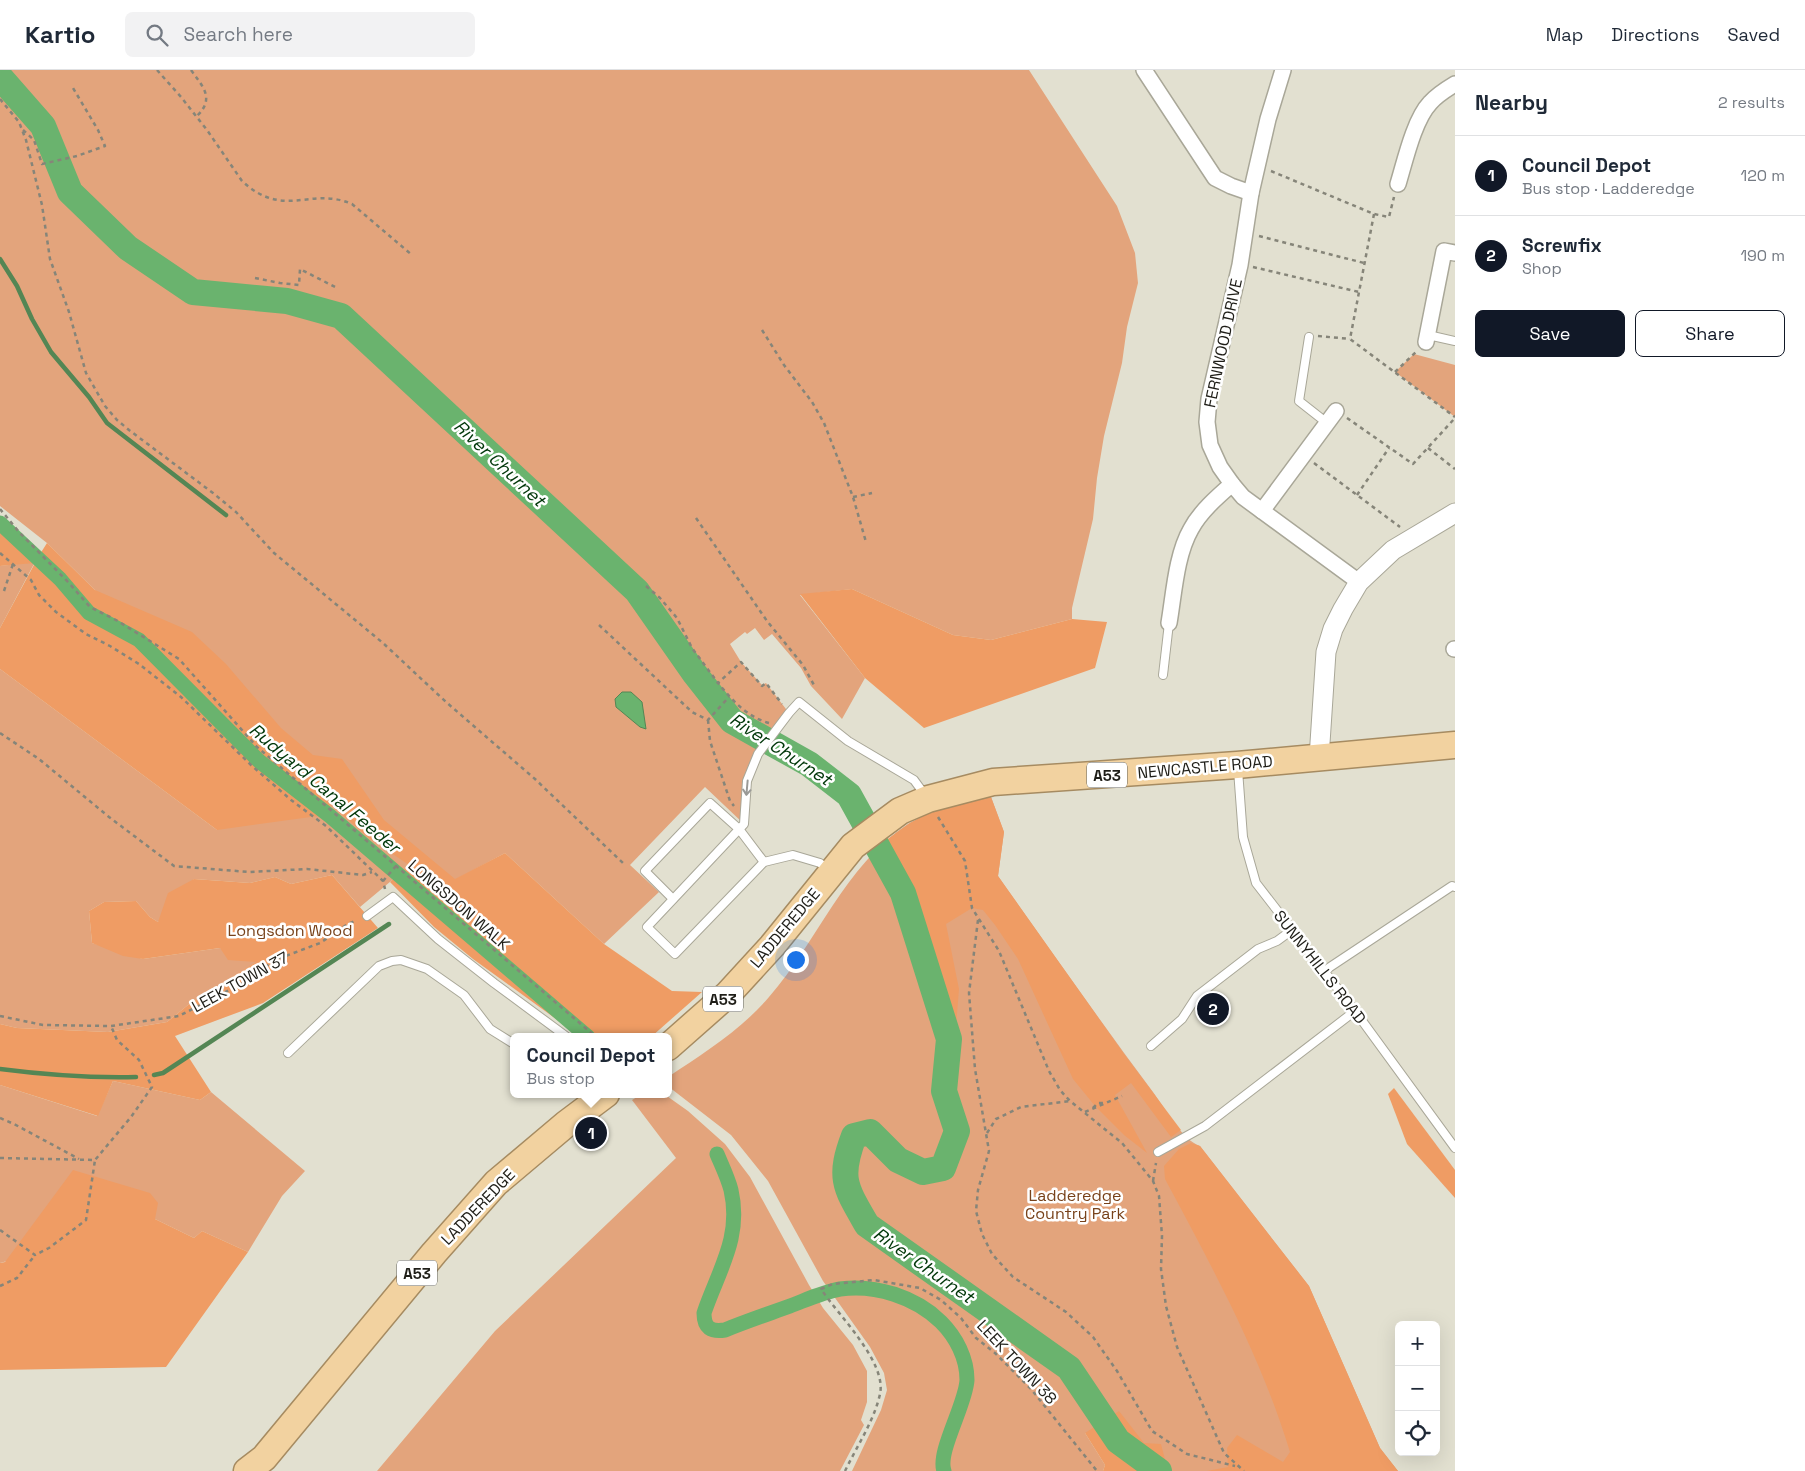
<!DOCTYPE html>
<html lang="en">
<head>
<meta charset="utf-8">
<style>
	:root { --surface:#fff; --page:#f2f2f3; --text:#1f2937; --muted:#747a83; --line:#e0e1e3; --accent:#111827 }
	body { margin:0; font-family:"Space Grotesk",sans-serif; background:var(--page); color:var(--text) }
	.controls { position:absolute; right:15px; bottom:15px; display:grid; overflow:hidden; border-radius:8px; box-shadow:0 5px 20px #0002 }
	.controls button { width:45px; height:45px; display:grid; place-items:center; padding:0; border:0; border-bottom:1px solid var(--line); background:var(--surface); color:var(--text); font:25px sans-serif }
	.you { position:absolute; left:795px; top:889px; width:18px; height:18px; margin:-12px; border:4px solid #fff; border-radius:50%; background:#1a73e8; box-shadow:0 0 0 8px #1a73e833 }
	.badge { display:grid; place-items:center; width:32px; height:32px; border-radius:50%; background:var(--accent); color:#fff; font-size:16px; font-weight:700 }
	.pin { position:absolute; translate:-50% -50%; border:2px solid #fff; box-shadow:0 1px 5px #0006 }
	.popup { position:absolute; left:510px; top:963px; width:162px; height:65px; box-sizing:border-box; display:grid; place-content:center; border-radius:8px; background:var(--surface); filter:drop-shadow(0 1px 4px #0005); font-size:16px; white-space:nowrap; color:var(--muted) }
	.popup b { font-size:19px; color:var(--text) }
	.popup::after { content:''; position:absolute; left:50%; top:100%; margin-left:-10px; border:10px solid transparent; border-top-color:var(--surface) }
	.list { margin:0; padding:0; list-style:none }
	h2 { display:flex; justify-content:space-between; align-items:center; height:65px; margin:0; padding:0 20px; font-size:21px }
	h2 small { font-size:16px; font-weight:400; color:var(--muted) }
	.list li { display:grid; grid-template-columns:32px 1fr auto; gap:15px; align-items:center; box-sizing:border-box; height:80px; padding:0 20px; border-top:1px solid var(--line) }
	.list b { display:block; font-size:19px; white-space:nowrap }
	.list p { margin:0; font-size:16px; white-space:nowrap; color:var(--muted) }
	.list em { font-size:16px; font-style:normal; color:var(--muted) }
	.actions { display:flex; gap:10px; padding:15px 20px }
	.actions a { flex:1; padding:11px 0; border:1px solid var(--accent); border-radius:8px; text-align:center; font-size:18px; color:var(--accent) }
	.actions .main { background:var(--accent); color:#fff }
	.icon { flex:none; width:28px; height:28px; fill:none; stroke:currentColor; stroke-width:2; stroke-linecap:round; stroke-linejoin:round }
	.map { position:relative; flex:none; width:1455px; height:1401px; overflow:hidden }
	header { display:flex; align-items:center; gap:30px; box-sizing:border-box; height:70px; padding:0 25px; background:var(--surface); border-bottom:1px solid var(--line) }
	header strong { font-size:24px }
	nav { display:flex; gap:28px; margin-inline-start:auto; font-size:18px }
	.search { width:350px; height:45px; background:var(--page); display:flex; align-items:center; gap:12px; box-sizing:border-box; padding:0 18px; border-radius:8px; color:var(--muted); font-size:19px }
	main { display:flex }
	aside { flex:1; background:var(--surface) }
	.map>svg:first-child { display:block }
	.green { fill:#e3a47c }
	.forest { fill:#ef9c64 }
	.water { fill:#6ab36e; stroke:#548654 }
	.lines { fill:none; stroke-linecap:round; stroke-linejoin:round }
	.stream { stroke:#548654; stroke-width:4.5 }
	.canal { stroke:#6ab36e; stroke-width:15 }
	.river { stroke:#6ab36e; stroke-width:26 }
	.service-casing { stroke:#a9a798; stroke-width:10 }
	.minor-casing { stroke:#a9a798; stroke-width:18 }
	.tertiary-casing { stroke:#a9a798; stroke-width:21 }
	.trunk-casing { stroke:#a68b61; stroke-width:29 }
	.path { stroke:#868579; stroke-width:2.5; stroke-dasharray:4 4; stroke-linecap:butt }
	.service { stroke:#fff; stroke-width:8 }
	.minor { stroke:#fff; stroke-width:15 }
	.tertiary { stroke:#fff; stroke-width:19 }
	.trunk { stroke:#f2d2a0; stroke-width:26 }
	.oneway { stroke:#9a9a97 }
	.labels { text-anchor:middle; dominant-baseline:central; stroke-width:5; stroke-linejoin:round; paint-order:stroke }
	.shield { fill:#fff; stroke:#62625d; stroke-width:1 }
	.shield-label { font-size:15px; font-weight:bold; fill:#1f1e18 }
	.street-label { font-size:16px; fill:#1f1e18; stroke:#fff }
	.park-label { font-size:16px; fill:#78421a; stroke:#fff }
	.water-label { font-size:18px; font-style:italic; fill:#003709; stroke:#fff }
</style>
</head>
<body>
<header>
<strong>Kartio</strong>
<div class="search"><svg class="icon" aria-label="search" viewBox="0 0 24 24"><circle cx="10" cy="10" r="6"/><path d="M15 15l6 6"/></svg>Search here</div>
<nav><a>Map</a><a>Directions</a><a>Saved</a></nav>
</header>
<main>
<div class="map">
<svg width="1455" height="1401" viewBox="0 0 1455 1401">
	<rect width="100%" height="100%" fill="#e2e0d0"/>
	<!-- green -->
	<g class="green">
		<path d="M0 0H1029L1117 136 1135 183 1138 213 1127 257 1122 293 1104 366 1097 408 1093 449 1072 538V549L991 570 953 565 852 519 800 525 865 608 842 649 811 616 801 598 772 564 764 570 755 558 747 564 745 562 730 574 741 592 762 615 766 613 789 643 758 684 747 711 744 754 705 717 630 795 659 822 604 874 505 783 440 818 409 796 360 837 332 805 291 814 275 807 250 813 194 809 158 852 150 847 136 831 104 832 89 841 92 873 143 889 220 878 257 892 188 935 167 952 108 962 17 958 0 954V599L217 760 95 520 47 473 0 436Z"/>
		<path d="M1414 284 1455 295V347L1395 302Z"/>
		<path d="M35 492 0 558V496Z"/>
		<path d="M991 727 1004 762 998 806C1049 878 1100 951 1153 1022 1165 1038 1182 1070 1200 1076L1309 1216 1380 1378 1398 1401H1169L1122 1367 1085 1363 1105 1395 1103 1401H852L881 1340 887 1320 884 1303 870 1277 823 1211 768 1111 731 1065 669 1017 668 1007C704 983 741 960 769 927 818 871 844 796 908 754 915 750 925 748 933 746 952 739 971 733 991 727Z"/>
		<path d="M113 1011 200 1030 211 1022 305 1101 282 1126 248 1182 202 1161 194 1168 155 1149 0 1193V1015L97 1046Z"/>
		<path d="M642 1024H664L688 1041 725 1074 750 1107 809 1215 823 1238 853 1275 867 1301V1332L861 1350 864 1355 840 1401H377L495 1261 676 1088 632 1030Z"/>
	</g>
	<!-- forest -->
	<g class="forest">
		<path d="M0 460 35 492 47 473 95 520 192 562 226 594 281 658 313 685 342 689 384 750 455 809 505 783 604 874 672 921 702 922 651 967H581L473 889 434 857 390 812 409 795 369 768 331 735 318 746 217 760 0 599V558L35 493 0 496Z"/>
		<path d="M852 519 953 565 991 570 1072 549 1107 552 1095 598 924 658 865 608 800 524Z"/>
		<path d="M991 727 1004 762 998 806 1124 984 1181 1060 1171 1067 1131 1013 1115 1025 1147 1083 1124 1065 1095 1036 1073 1009 1018 889 995 855 983 840 972 838 946 854 959 919 955 969 911 820 885 771 910 753 933 740Z"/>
		<path d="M332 805 378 858 263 933 175 966 211 1022 200 1030 113 1011 98 1046 0 1015V954L17 958 108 962 167 952 188 935 256 892 228 890 220 878 143 889 123 886 92 873 89 841 104 832 136 831 150 847 158 852 168 823 194 809 250 813 275 807 291 814Z"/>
		<path d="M1394 1018 1455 1100V1128L1407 1074 1388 1024Z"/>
		<path d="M1191 1073 1200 1076 1309 1216 1380 1378 1398 1401H1207L1228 1397 1227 1378 1237 1365 1283 1392 1290 1382C1261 1286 1212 1197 1165 1109L1164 1096 1179 1079Z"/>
		<path d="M73 1100 150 1123 158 1133 155 1149 194 1168 202 1161 248 1182 166 1297 0 1300V1193L5 1192Z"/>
		<path d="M1119 1341 1144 1373 1161 1374 1168 1401H1103L1105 1395 1085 1363Z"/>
	</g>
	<!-- water -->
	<path class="water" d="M622 622H631L642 632 646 659 640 657 616 637 615 629Z"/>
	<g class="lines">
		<!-- stream -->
		<g class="stream">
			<path d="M0 189 17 216 32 249 51 282 89 327 107 353 226 445"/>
			<path d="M0 999C46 1005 90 1008 136 1007"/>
			<path d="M154 1005 163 1003 389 854"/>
		</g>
		<!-- canal -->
		<g class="canal">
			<path d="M0 453 60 509 89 543 139 570 259 691 330 746 588 967"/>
			<path d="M717 1084C722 1096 728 1108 731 1120 742 1168 718 1201 704 1243 704 1258 711 1262 725 1260 747 1251 768 1244 790 1236 806 1230 823 1222 840 1219 875 1214 916 1227 941 1252 956 1267 967 1288 967 1310 966 1334 937 1382 944 1401"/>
		</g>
		<!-- river -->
		<path class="river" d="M0 7 43 56 70 122 128 178 193 222 287 231 341 246 637 521 695 604 732 651 809 694 849 725 903 823 949 969 944 1021 957 1061 943 1098 923 1102 898 1090 870 1062 854 1066C838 1108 845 1117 867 1155L1069 1298 1118 1371 1159 1401"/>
		<defs>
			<g id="service">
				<path d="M1428 265 1455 271"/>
				<path d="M1309 267 1299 331 1327 353"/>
				<path d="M1163 605 1169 553"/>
				<path d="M1238 700 1243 767 1256 813 1355 941 1455 1078"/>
				<path d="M828 800 820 793 793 785 764 792 675 884 647 857 744 754 747 711 758 684 789 643 799 632 848 671 914 710 925 725"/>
				<path d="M673 829 645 801 710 733 739 759 764 792"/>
				<path d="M367 846 393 827 438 869 494 913 567 967"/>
				<path d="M1324 901 1452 816 1455 817"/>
				<path d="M1151 976 1182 949 1197 926 1258 879 1277 871 1292 860"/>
				<path d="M288 983 379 896 392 891 401 890 427 899 464 925 490 959 514 974"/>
				<path d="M1158 1082 1205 1056 1355 941"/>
			</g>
			<g id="minor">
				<path d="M1144 0 1215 108 1231 116 1251 123"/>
				<path d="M1283 0 1268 49 1251 123 1240 195 1209 329 1207 352 1210 375 1220 397 1232 414 1243 427 1359 512"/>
				<path d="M1398 114C1405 91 1414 50 1430 33 1437 25 1445 20 1455 14"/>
				<path d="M1426 272 1444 181 1455 183"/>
				<path d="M1262 441 1336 341"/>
				<path d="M1169 553C1174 524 1176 485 1191 459 1200 442 1217 427 1232 414"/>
				<path d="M1454 579H1455"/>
			</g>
			<path id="tertiary" d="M1319 688 1326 582 1333 559 1343 539 1359 512 1393 480 1455 443"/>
			<g id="trunk">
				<path d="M668 977 728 924 772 876 853 776 900 741 928 729 993 712 1237 695 1455 675"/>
				<path d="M247 1401 264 1388 434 1183 496 1113 566 1054 606 1024"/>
			</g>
		</defs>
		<!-- service casing -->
		<use href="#service" class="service-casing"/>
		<!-- minor casing -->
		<use href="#minor" class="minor-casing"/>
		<!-- tertiary casing -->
		<use href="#tertiary" class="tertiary-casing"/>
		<!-- trunk casing -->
		<use href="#trunk" class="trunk-casing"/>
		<!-- path -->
		<g class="path">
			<path d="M157 0 181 27 207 60 242 111C284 150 310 116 352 134L412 185"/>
			<path d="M191 0C203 17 215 28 197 46"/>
			<path d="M0 29 19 52 26 70 42 135 50 189 69 242 86 303 105 336 117 350 129 360 213 423 236 442 274 483 383 573 446 632 535 709 623 793"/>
			<path d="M23 60 34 70 42 94 77 86 105 76 98 60 73 18"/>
			<path d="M1271 101 1374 144 1389 147 1394 127"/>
			<path d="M1374 144 1350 269 1455 347"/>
			<path d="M1259 166 1364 193"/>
			<path d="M1253 197 1359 222"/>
			<path d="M255 208 280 213 299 215 300 199 337 218"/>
			<path d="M762 260 784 295 812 332 824 353 853 427 866 472"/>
			<path d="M1318 266 1350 269"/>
			<path d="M1395 302 1416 282"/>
			<path d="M1347 348 1413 394 1455 348"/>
			<path d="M1428 378 1455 399"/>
			<path d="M1314 393 1400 457"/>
			<path d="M1357 425 1389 378"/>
			<path d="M853 427 872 423"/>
			<path d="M0 439 19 462 69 513 90 537 116 550 179 589 257 677 596 967"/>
			<path d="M696 448 767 551 803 595 814 615"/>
			<path d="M0 483 31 510 39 525 56 542 86 564 110 576 139 594 181 627 251 695 291 730 326 756 383 811 385 819"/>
			<path d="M646 516 660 528 677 548 692 578 718 613"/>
			<path d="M4 521 13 494"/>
			<path d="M599 555 692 642 708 650 729 627"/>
			<path d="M708 650 710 671 730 731 734 736"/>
			<path d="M769 653C747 647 732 630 718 613L741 592 762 616 766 613 782 634"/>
			<path d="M0 663 39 689 109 747 174 796 249 802 307 799 363 805 372 802"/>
			<path d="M938 747 965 791 972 838 999 881 1049 1001 1060 1020 1070 1031 1122 1073 1153 1111 1159 1126 1162 1166 1161 1199 1166 1236 1177 1277 1224 1383 1244 1401"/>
			<path d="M383 811 396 796"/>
			<path d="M978 850 969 923 975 999 989 1081 978 1120 976 1141 982 1164 992 1184 1013 1207 1066 1242 1093 1267 1117 1301 1152 1361 1187 1384 1235 1396"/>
			<path d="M0 946 43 955 111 956 179 946 243 913 275 890 320 873 348 854 357 850"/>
			<path d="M1093 1038 1098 1033H1103"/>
			<path d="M1085 1042 1122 1026"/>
			<path d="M0 1048 14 1054 79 1089"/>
			<path d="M987 1063 996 1049 1021 1037 1070 1031"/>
			<path d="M0 1088 95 1090 131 1047 152 1017 139 990 117 970 111 956"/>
			<path d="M1153 1111 1156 1093"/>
			<path d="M0 1160 35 1185 49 1178 86 1150 95 1090"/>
			<path d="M0 1216 17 1208 35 1185"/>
			<path d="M845 1401C857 1376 874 1351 880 1324 887 1292 838 1245 821 1219L833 1214 874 1210 920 1218 941 1230 961 1248 976 1268 995 1283 1031 1319 1097 1401"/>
		</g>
		<!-- service -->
		<use href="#service" class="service"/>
		<!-- minor -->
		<use href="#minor" class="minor"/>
		<!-- tertiary -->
		<use href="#tertiary" class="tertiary"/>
		<!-- trunk -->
		<use href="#trunk" class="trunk"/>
	</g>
	<!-- one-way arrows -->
	<defs><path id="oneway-shaft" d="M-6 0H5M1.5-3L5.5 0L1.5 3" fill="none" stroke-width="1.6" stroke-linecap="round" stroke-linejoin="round" transform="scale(1.25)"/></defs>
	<use class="oneway" href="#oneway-shaft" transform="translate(747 718) rotate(95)"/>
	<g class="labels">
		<!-- shield labels -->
		<g class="shield">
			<rect x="1087" y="692.5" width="40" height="25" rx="4"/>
			<rect x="703" y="916.5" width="40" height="25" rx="4"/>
			<rect x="397" y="1190.5" width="40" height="25" rx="4"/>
		</g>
		<g class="shield-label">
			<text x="1107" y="705">A53</text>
			<text x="723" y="929">A53</text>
			<text x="417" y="1203">A53</text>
		</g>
		<!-- street labels -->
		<g class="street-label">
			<text transform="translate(1223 273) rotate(-78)">FERNWOOD DRIVE</text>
			<text transform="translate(1205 697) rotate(-5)">NEWCASTLE ROAD</text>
			<text transform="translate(459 835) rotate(41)">LONGSDON WALK</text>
			<text transform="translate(785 858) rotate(-50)">LADDEREDGE</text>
			<text transform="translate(1320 897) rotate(52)">SUNNYHILLS ROAD</text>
			<text transform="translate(240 912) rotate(-29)">LEEK TOWN 37</text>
			<text transform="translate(478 1137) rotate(-46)">LADDEREDGE</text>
			<text transform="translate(1017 1292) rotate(47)">LEEK TOWN 38</text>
		</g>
		<!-- park labels -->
		<g class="park-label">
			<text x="290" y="860">Longsdon Wood</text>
			<text x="1075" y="1125">Ladderedge<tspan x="1075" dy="18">Country Park</tspan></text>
		</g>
		<!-- water labels -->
		<g class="water-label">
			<text transform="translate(500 393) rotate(43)">River Churnet</text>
			<text transform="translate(781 679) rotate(33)">River Churnet</text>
			<text transform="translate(325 718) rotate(40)">Rudyard Canal Feeder</text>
			<text transform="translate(924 1195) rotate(35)">River Churnet</text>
		</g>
	</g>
</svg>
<div class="controls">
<button>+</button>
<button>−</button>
<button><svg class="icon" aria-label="locate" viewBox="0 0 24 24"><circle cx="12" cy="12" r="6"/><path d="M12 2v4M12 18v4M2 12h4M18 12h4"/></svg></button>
</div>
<div class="you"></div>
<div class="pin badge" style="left:591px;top:1063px">1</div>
<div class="popup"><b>Council Depot</b>Bus stop</div>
<div class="pin badge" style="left:1213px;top:939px">2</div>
</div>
<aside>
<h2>Nearby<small>2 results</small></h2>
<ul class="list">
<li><span class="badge">1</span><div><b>Council Depot</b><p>Bus stop · Ladderedge</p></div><em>120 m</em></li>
<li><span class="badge">2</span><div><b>Screwfix</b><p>Shop</p></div><em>190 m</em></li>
</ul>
<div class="actions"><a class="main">Save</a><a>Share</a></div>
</aside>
</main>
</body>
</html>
